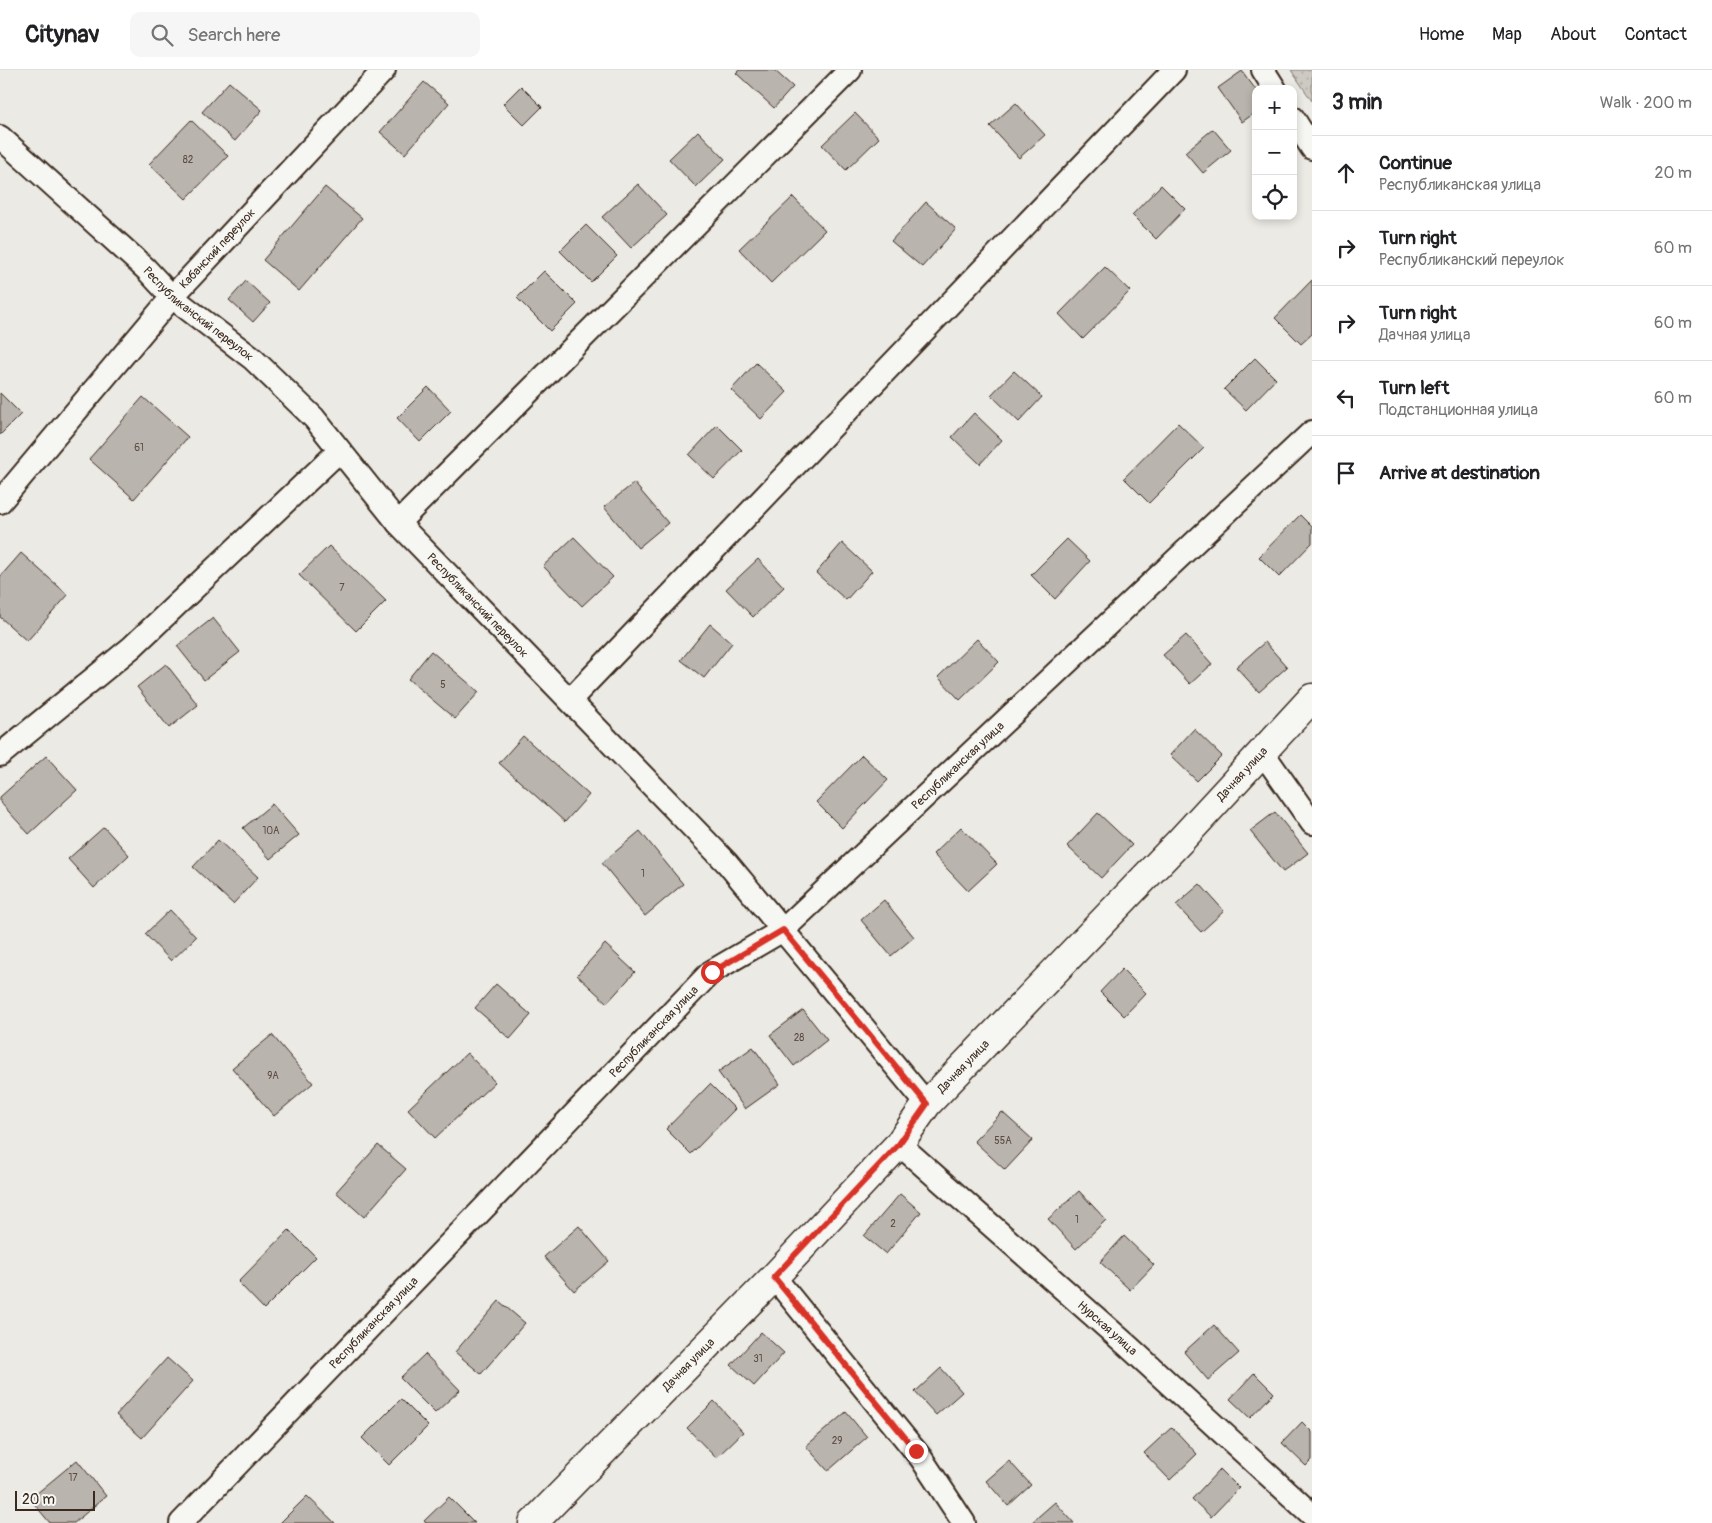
<!DOCTYPE html>
<html lang="en">
<head>
<meta charset="utf-8">
<style>
	:root { --surface:#fff; --page:#f6f6f6; --text:#202124; --muted:#757577; --line:#e0e0e0 }
	body { margin:0; font-family:Pangolin,sans-serif; background:var(--page); color:var(--text) }
	.controls { position:absolute; right:15px; top:15px; display:grid; overflow:hidden; border-radius:10px; box-shadow:0 2px 8px #0003 }
	.controls button { width:45px; height:45px; display:grid; place-items:center; padding:0; border:0; border-bottom:1px solid var(--line); background:var(--surface); color:var(--text); font:25px sans-serif }
	.scale { position:absolute; left:15px; bottom:12px; width:80px; box-sizing:border-box; padding-left:5px; border:2px solid #3b2a1e; border-top:0; font-size:14px; line-height:18px; white-space:nowrap; color:#3b2a1e; -webkit-text-stroke:4px #f6f6f2; paint-order:stroke }
	.stop { position:absolute; width:15px; height:15px; margin:-11px; border:4px solid #d93025; border-radius:50%; background:#fff }
	.stop.end { background:#d93025; border-color:#fff; box-shadow:0 1px 5px #0008 }
	.list { margin:0; padding:0; list-style:none }
	h2 { display:flex; justify-content:space-between; align-items:center; height:65px; margin:0; padding:0 20px; font-size:21px }
	h2 small { font-size:16px; font-weight:400; color:var(--muted) }
	.list li { display:grid; grid-template-columns:32px 1fr auto; gap:15px; align-items:center; box-sizing:border-box; height:75px; padding:0 20px; border-top:1px solid var(--line) }
	.list b { display:block; font-size:19px; white-space:nowrap }
	.list p { margin:0; font-size:16px; white-space:nowrap; color:var(--muted) }
	.list em { font-size:16px; font-style:normal; color:var(--muted) }
	.icon { flex:none; width:28px; height:28px; fill:none; stroke:currentColor; stroke-width:2; stroke-linecap:round; stroke-linejoin:round }
	.map { position:relative; flex:none; width:1312px; height:1453px; overflow:hidden }
	header { display:flex; align-items:center; gap:30px; box-sizing:border-box; height:70px; padding:0 25px; background:var(--surface); border-bottom:1px solid var(--line) }
	header strong { font-size:24px }
	nav { display:flex; gap:28px; margin-inline-start:auto; font-size:18px }
	.search { width:350px; height:45px; background:var(--page); display:flex; align-items:center; gap:12px; box-sizing:border-box; padding:0 18px; border-radius:10px; color:var(--muted); font-size:19px }
	main { display:flex }
	aside { flex:1; background:var(--surface) }
	.map>svg:first-child { display:block }
	.grass { fill:url(#grass-dots); stroke:#847a71 }
	.building { fill:#bab4ae; stroke:#3b2a1e }
	.lines { fill:none; stroke-linecap:round; stroke-linejoin:round }
	.minor-casing { stroke:#3b2a1e; stroke-width:26 }
	.tertiary-casing { stroke:#3b2a1e; stroke-width:31 }
	.minor { stroke:#f6f6f2; stroke-width:22 }
	.tertiary { stroke:#f6f6f2; stroke-width:28 }
	.route { stroke:#d93025; stroke-width:6 }
	.labels { text-anchor:middle; dominant-baseline:central; stroke-width:5; stroke-linejoin:round; paint-order:stroke }
	.number-label { font-size:10px; fill:#5b4c42 }
	.street-label { font-size:12px; fill:#3b2a1e; stroke:#f6f6f2 }
</style>
</head>
<body>
<header>
<strong>Citynav</strong>
<div class="search"><svg class="icon" aria-label="search" viewBox="0 0 24 24"><circle cx="10" cy="10" r="6"/><path d="M15 15l6 6"/></svg>Search here</div>
<nav><a>Home</a><a>Map</a><a>About</a><a>Contact</a></nav>
</header>
<main>
<div class="map">
<svg width="1312" height="1453" viewBox="0 0 1312 1453">
	<defs>
		<pattern id="grass-dots" width="8" height="8" patternUnits="userSpaceOnUse" patternTransform="scale(1.25)"><rect width="8" height="8" fill="#cdcac4"/><path d="M2 2h.1M6 6h.1" fill="none" stroke="#b1aea8" stroke-width="1.8" stroke-linecap="round"/></pattern>
	</defs>
	<rect width="100%" height="100%" fill="#ebeae5"/>
	<filter id="ink" filterUnits="userSpaceOnUse"><feTurbulence type="fractalNoise" baseFrequency=".02" numOctaves="2"/><feDisplacementMap in="SourceGraphic" scale="10" xChannelSelector="R" yChannelSelector="G"/><feConvolveMatrix kernelMatrix="1 2 1 2 8 2 1 2 1" color-interpolation-filters="sRGB"/></filter>
	<g filter="url(#ink)">
		<!-- grass -->
		<path class="grass" d="M1291 0H1312V31Z"/>
		<!-- building -->
		<g class="building">
			<path d="M739 0H774L793 17 774 38 736 3Z"/>
			<path d="M1242 1 1256 20V42L1242 52 1218 18Z"/>
			<path d="M229 12 262 40 235 71 202 42Z"/>
			<path d="M424 12 449 33 405 84 380 62Z"/>
			<path d="M521 16 542 37 524 55 503 34Z"/>
			<path d="M1016 33 1045 65 1019 88 990 56Z"/>
			<path d="M855 43 879 68 846 100 822 75Z"/>
			<path d="M191 50 228 86 186 129 149 94Z"/>
			<path d="M1213 59 1231 80 1203 103 1185 82Z"/>
			<path d="M698 61 725 89 696 117 669 89Z"/>
			<path d="M638 114 667 145 631 178 602 147Z"/>
			<path d="M1161 115 1185 139 1156 169 1132 145Z"/>
			<path d="M325 117 362 148 299 221 263 190Z"/>
			<path d="M793 127 825 160 771 213 739 179Z"/>
			<path d="M926 132 956 159 922 197 891 171Z"/>
			<path d="M586 155 617 186 591 212 560 181Z"/>
			<path d="M1105 197 1130 221 1083 269 1059 244Z"/>
			<path d="M544 201 577 234 550 261 517 228Z"/>
			<path d="M1312 210V264L1301 274 1275 248Z"/>
			<path d="M246 211 270 233 253 252 229 230Z"/>
			<path d="M1255 288 1276 309 1246 340 1224 319Z"/>
			<path d="M756 293 787 322 761 349 731 320Z"/>
			<path d="M1014 301 1042 327 1019 352 991 325Z"/>
			<path d="M428 317 451 341 420 372 397 348Z"/>
			<path d="M0 323 21 344 0 365Z"/>
			<path d="M143 327 188 367 134 429 89 389Z"/>
			<path d="M974 343 1002 370 980 394 952 367Z"/>
			<path d="M1178 353 1204 378 1149 433 1124 408Z"/>
			<path d="M717 355 742 380 714 409 689 385Z"/>
			<path d="M634 413 668 453 638 478 604 437Z"/>
			<path d="M1300 445 1312 457V473L1279 507 1259 487Z"/>
			<path d="M574 467 613 507 582 536 543 496Z"/>
			<path d="M1067 469 1090 491 1055 529 1031 505Z"/>
			<path d="M842 473 872 501 846 530 816 503Z"/>
			<path d="M329 476 386 531 356 561 299 505Z"/>
			<path d="M21 483 68 525 27 571 0 547V507Z"/>
			<path d="M758 489 784 517 753 547 726 519Z"/>
			<path d="M213 548 240 582 204 610 177 576Z"/>
			<path d="M710 554 732 573 704 608 681 590Z"/>
			<path d="M1186 565 1212 594 1190 614 1163 585Z"/>
			<path d="M977 569 999 592 960 630 938 607Z"/>
			<path d="M1265 572 1287 597 1259 622 1236 597Z"/>
			<path d="M431 581 479 622 455 649 408 609Z"/>
			<path d="M166 594 198 635 169 658 137 617Z"/>
			<path d="M1194 659 1222 686 1197 711 1170 685Z"/>
			<path d="M523 666 589 725 565 752 499 693Z"/>
			<path d="M862 685 888 710 842 758 816 732Z"/>
			<path d="M46 686 77 720 29 764 0 732V727Z"/>
			<path d="M272 734 299 765 270 789 243 758Z"/>
			<path d="M1275 742 1308 783 1283 802 1250 761Z"/>
			<path d="M1098 743 1132 775 1101 808 1067 776Z"/>
			<path d="M104 757 129 785 94 818 68 789Z"/>
			<path d="M961 757 997 794 968 821 933 784Z"/>
			<path d="M640 761 683 814 645 846 602 793Z"/>
			<path d="M218 770 258 807 233 834 193 797Z"/>
			<path d="M1200 814 1224 841 1201 862 1176 835Z"/>
			<path d="M884 830 914 867 891 886 861 850Z"/>
			<path d="M170 840 196 867 171 891 145 864Z"/>
			<path d="M605 874 635 902 607 933 577 905Z"/>
			<path d="M1122 899 1146 923 1124 946 1100 922Z"/>
			<path d="M496 914 531 945 510 969 475 938Z"/>
			<path d="M803 940 827 970 794 996 770 965Z"/>
			<path d="M272 965 313 1013 274 1046 232 998Z"/>
			<path d="M753 977 780 1014 745 1039 718 1002Z"/>
			<path d="M467 983 495 1012 435 1068 408 1039Z"/>
			<path d="M710 1014 735 1039 691 1084 666 1059Z"/>
			<path d="M1002 1042 1033 1070 1005 1100 974 1071Z"/>
			<path d="M378 1075 406 1099 364 1147 336 1122Z"/>
			<path d="M1079 1121 1106 1150 1076 1179 1048 1149Z"/>
			<path d="M900 1124 921 1142 886 1184 864 1166Z"/>
			<path d="M579 1156 609 1191 574 1221 544 1187Z"/>
			<path d="M289 1160 316 1187 264 1239 238 1212Z"/>
			<path d="M1124 1166 1154 1195 1130 1220 1100 1192Z"/>
			<path d="M499 1231 525 1253 481 1304 455 1282Z"/>
			<path d="M1214 1255 1239 1283 1208 1310 1184 1282Z"/>
			<path d="M761 1262 784 1283 754 1316 731 1295Z"/>
			<path d="M425 1284 460 1320 435 1343 400 1308Z"/>
			<path d="M167 1288 193 1311 142 1368 116 1345Z"/>
			<path d="M941 1298 962 1322 936 1345 915 1322Z"/>
			<path d="M1254 1303 1274 1323 1250 1348 1230 1329Z"/>
			<path d="M401 1329 428 1356 389 1395 362 1368Z"/>
			<path d="M714 1331 743 1362 716 1388 687 1358Z"/>
			<path d="M846 1342 867 1367 828 1401 806 1376Z"/>
			<path d="M1302 1352 1312 1362V1390L1306 1396 1282 1373Z"/>
			<path d="M1172 1357 1197 1384 1170 1410 1144 1383Z"/>
			<path d="M77 1390 106 1426 74 1453H50L30 1429Z"/>
			<path d="M1009 1391 1031 1415 1008 1436 986 1411Z"/>
			<path d="M1220 1399 1239 1418 1211 1447 1192 1429Z"/>
			<path d="M307 1426 335 1453H280Z"/>
			<path d="M449 1427 475 1453H426L424 1451Z"/>
			<path d="M1055 1432 1074 1453H1031Z"/>
		</g>
		<g class="lines">
			<defs>
				<g id="minor">
					<path d="M1263 0 1275 19"/>
					<path d="M1293 48 1312 78"/>
					<path id="s1" d="M0 67 146 199 172 227 253 289 314 348 398 453 727 793 927 1034"/>
					<path id="s2" d="M0 432 172 227 384 0"/>
					<path d="M398 453 850 0"/>
					<path d="M570 630 1174 0"/>
					<path d="M1263 683 1312 753"/>
					<path d="M0 685 132 577 339 381"/>
					<path id="s3" d="M899 1074 1129 1277 1312 1445"/>
					<path d="M774 1207 921 1388 964 1453"/>
					<path id="s4" d="M181 1453 711 902 783 860 1312 362"/>
				</g>
				<g id="tertiary">
					<path id="s5" d="M533 1453 774 1207 899 1074 927 1034 1181 770 1312 628"/>
				</g>
			</defs>
			<!-- minor casing -->
			<use href="#minor" class="minor-casing"/>
			<!-- tertiary casing -->
			<use href="#tertiary" class="tertiary-casing"/>
			<!-- minor -->
			<use href="#minor" class="minor"/>
			<!-- tertiary -->
			<use href="#tertiary" class="tertiary"/>
		</g>
	</g>
	<g class="lines" filter="url(#ink)">
		<!-- route -->
		<path class="route" d="M712 902 783 860 927 1034 899 1074 774 1207 916 1381"/>
	</g>
	<g class="labels">
		<!-- number labels -->
		<g class="number-label">
			<text x="188" y="90">82</text>
			<text x="139" y="378">61</text>
			<text x="342" y="518">7</text>
			<text x="443" y="615">5</text>
			<text x="271" y="761">10А</text>
			<text x="643" y="804">1</text>
			<text x="799" y="968">28</text>
			<text x="273" y="1006">9А</text>
			<text x="1003" y="1071">55А</text>
			<text x="1077" y="1150">1</text>
			<text x="893" y="1154">2</text>
			<text x="758" y="1289">31</text>
			<text x="837" y="1371">29</text>
			<text x="73" y="1408">17</text>
		</g>
		<!-- street labels -->
		<g class="street-label">
			<text stroke="none"><textPath href="#s2" startOffset="334">Кабанский переулок</textPath></text>
			<text stroke="none"><textPath href="#s1" startOffset="266">Республиканский переулок</textPath></text>
			<text stroke="none"><textPath href="#s1" startOffset="671">Республиканский переулок</textPath></text>
			<text stroke="none"><textPath href="#s4" startOffset="1088">Республиканская улица</textPath></text>
			<text stroke="none"><textPath href="#s5" startOffset="1032">Дачная улица</textPath></text>
			<text stroke="none"><textPath href="#s4" startOffset="682">Республиканская улица</textPath></text>
			<text stroke="none"><textPath href="#s5" startOffset="628">Дачная улица</textPath></text>
			<text stroke="none"><textPath href="#s4" startOffset="278">Республиканская улица</textPath></text>
			<text stroke="none"><textPath href="#s3" startOffset="278">Нурская улица</textPath></text>
			<text stroke="none"><textPath href="#s5" startOffset="222">Дачная улица</textPath></text>
		</g>
	</g>
</svg>
<div class="controls">
<button>+</button>
<button>−</button>
<button><svg class="icon" aria-label="locate" viewBox="0 0 24 24"><circle cx="12" cy="12" r="6"/><path d="M12 2v4M12 18v4M2 12h4M18 12h4"/></svg></button>
</div>
<div class="scale">20 m</div>
<div class="stop" style="left:712px;top:902px"></div>
<div class="stop end" style="left:916px;top:1381px"></div>
</div>
<aside>
<h2>3 min<small>Walk · 200 m</small></h2>
<ul class="list">
<li><svg class="icon" aria-label="ahead" viewBox="0 0 24 24"><path d="M12 20V5M6 11l6-6 6 6"/></svg><div><b>Continue</b><p>Республиканская улица</p></div><em>20 m</em></li>
<li><svg class="icon" aria-label="right" viewBox="0 0 24 24"><path d="M7 20v-9h11M14 6l5 5-5 5"/></svg><div><b>Turn right</b><p>Республиканский переулок</p></div><em>60 m</em></li>
<li><svg class="icon" aria-label="right" viewBox="0 0 24 24"><path d="M7 20v-9h11M14 6l5 5-5 5"/></svg><div><b>Turn right</b><p>Дачная улица</p></div><em>60 m</em></li>
<li><svg class="icon" aria-label="left" viewBox="0 0 24 24"><path d="M17 20v-9H6M10 6l-5 5 5 5"/></svg><div><b>Turn left</b><p>Подстанционная улица</p></div><em>60 m</em></li>
<li><svg class="icon" aria-label="arrive" viewBox="0 0 24 24"><path d="M6 21V4h12l-3 4 3 4H6"/></svg><div><b>Arrive at destination</b></div></li>
</ul>
</aside>
</main>
</body>
</html>
